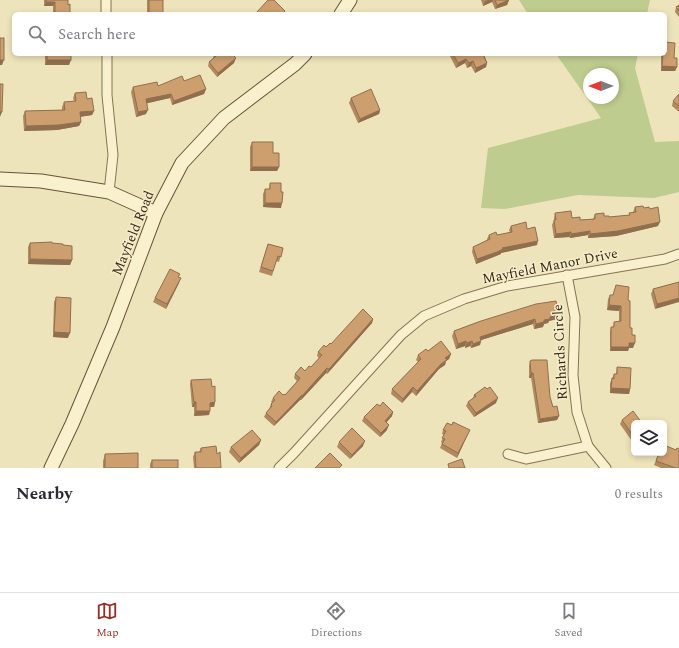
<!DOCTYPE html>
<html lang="en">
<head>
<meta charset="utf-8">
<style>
	:root { --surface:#fff; --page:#f7f7f7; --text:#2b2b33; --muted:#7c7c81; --line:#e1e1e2; --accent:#952e24 }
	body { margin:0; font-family:Spectral,serif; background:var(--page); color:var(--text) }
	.controls { position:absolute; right:12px; bottom:12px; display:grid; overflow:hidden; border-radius:6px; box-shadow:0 2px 6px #0003 }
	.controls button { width:36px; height:36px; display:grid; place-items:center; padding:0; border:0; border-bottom:1px solid var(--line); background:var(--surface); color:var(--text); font:20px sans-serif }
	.compass { position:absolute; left:583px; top:68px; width:36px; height:36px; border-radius:50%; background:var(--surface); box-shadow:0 2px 6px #0003; rotate:270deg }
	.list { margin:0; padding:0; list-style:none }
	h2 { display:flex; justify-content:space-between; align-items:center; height:52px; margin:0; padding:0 16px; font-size:17px }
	h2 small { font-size:13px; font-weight:400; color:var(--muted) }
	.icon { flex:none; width:22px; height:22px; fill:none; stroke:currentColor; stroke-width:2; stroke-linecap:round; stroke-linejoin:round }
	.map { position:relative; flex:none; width:679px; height:468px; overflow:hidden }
	.search { position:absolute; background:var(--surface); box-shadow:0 2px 6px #0003; left:12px; right:12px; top:12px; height:44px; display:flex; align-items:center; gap:10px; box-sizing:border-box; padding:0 14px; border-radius:6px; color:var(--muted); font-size:15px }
	.sheet { height:124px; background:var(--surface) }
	nav { display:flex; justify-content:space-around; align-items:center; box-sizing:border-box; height:56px; border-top:1px solid var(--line); background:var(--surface); font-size:11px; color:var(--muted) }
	nav a { display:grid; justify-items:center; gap:2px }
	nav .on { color:var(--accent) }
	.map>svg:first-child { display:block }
	.green { fill:#bfcc8f; fill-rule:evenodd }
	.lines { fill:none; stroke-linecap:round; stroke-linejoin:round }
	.street-casing { stroke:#857355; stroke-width:11 }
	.secondary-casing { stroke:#665438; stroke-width:15 }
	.street { stroke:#f9f0cd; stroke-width:9 }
	.secondary { stroke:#f9f0cd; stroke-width:13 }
	.wall { fill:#b0895f }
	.shaded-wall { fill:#906f4e }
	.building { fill:#cd9f6f; stroke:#906f4e }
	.labels { text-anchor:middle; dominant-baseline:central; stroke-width:3; stroke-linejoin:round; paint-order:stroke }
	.street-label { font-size:14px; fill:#34291a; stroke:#f6edca }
</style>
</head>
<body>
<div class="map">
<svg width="679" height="468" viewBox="0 0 679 468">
	<rect width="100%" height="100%" fill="#eee4bb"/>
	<!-- green -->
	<g class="green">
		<path d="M519 0H650L647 14H528Z"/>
		<path d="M556 54H638L635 68 655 142 679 141V192L654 198 578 195 505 209 481 208 488 148 601 118ZM589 74H613V98H589Z"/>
	</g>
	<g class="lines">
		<defs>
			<g id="street">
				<path d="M106 0V14"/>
				<path d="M107 54V95L113 155 109 192"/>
				<path d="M567 275 575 317 573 375 577 412 588 446 606 468"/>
				<path d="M508 454 526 459 588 446"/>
				<path d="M279 468 294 453 401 335 424 316 464 299 507 286 665 259 679 254"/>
			</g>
			<g id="secondary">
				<path d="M341 14 350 0"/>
				<path d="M0 179 41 181 109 192 156 213"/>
				<path d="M51 468 72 424 113 327 156 213 182 163 224 118 295 64 305 54"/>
			</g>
		</defs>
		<!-- street casing -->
		<use href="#street" class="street-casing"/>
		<!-- secondary casing -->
		<use href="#secondary" class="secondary-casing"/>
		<!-- street -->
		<use href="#street" class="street"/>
		<!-- secondary -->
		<use href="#secondary" class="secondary"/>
	</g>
	<!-- wall -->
	<g class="wall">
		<path d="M44 0H68V5L70 14H53V6H44Z"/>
		<rect x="147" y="0" width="16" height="14"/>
		<path d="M481 0H510H509L507 5 495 9 492 2 483 6Z"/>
		<path d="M679 5V17L675 12 676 7Z"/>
		<path d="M45 54H71L69 65H45Z"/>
		<path d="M214 54 234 63 217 77 208 66 209 62 213 59Z"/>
		<path d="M451 54H487L484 55 487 63 486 67 475 73 471 66 467 68 465 63 456 68 450 56Z"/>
		<path d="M661 54H665L674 58 677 67 675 71H661Z"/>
		<path d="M184 81 206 89 204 94 172 105 170 98 147 103 146 114 136 117 131 92 133 87 158 86Z"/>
		<path d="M75 93 87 99 94 111 92 115 80 117 81 122 79 126 57 130 24 131 23 116 25 111 62 110V107L64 102 74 101 73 98Z"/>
		<path d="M679 94V112L672 106 673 101Z"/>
		<path d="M351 98 380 110 379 114 358 123 349 103Z"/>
		<path d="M252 142 273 153 279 167 277 171H250V147Z"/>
		<path d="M270 183 281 208 263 207V194L265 189H269Z"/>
		<path d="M635 207 650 209 658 226 616 236 588 238V235L570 238 569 237 554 238 552 225 554 220V218L555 213 580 220 593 219 595 214 609 217 629 215V213L633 212Z"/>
		<path d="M511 226 527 229 537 245 501 253V254L476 264 472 252 473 247 487 240V239L489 235H497L510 233 509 230Z"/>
		<path d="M30 243H52L63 245 72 260 70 265 28 264V247Z"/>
		<path d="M268 244 283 248 279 262 276 261 272 276 259 272Z"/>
		<path d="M179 277V283L166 309 153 302 155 298Z"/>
		<path d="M679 282 655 309 651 294 653 289Z"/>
		<path d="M616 285 628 300 630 328 632 335 633 348H629L628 351H610V332L611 327H613L614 322 619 321V311L607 310 608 299 610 295H613Z"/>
		<path d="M56 297 68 338 53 337 54 302Z"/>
		<path d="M373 319 372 323 327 374 326 373 301 400H300L274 426 264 417 266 413 269 409 271 404 272 403 271 402 273 398 285 395 297 381 294 378 295 374 305 371 311 367 319 358 317 356 318 352Z"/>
		<path d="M557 319 549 321 548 323 544 324 543 327 534 329 533 324 481 340 480 345 471 348 470 346 465 348V346L456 349 452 336 454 331 481 321Z"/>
		<path d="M428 351 451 354 449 359 446 361 445 365 439 369 416 396 412 392 402 403 391 394 392 389 418 362 416 360 418 355Z"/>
		<path d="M530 361 550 397 553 407 559 416 557 420 538 423 531 378H529V366Z"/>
		<path d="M617 367 630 389 629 394 610 393V383L614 374H616Z"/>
		<path d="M191 380 212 387 215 402 214 407H210L209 415 194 416V407H192L190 384Z"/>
		<path d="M487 389 496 403 474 417 466 406 468 402 473 398 474 395Z"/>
		<path d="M380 406 393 412 392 416 386 423 387 430 380 437 362 421 364 417Z"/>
		<path d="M622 420 634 423V444L620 424Z"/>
		<path d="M443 430 468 434 457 458 440 448 442 443 441 442 444 435 442 434Z"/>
		<path d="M261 440 259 445 239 463 229 452 231 447Z"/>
		<path d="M339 442 363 446 350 459 337 447Z"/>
		<path d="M201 448 217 454 221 468H194L193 457 195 452H199Z"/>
		<path d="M659 453 679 468H661L654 465Z"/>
		<path d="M105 454 138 468H103V461Z"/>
		<path d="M152 460 178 468H150V464Z"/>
	</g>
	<!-- shaded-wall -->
	<g class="shaded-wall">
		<path d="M488 0H493L492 2 483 6 485 1Z"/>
		<path d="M507 0H510H509L507 5 495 9 497 5Z"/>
		<path d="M46 2H55L53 6H44Z"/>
		<path d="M236 58 234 63 217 77 218 73Z"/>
		<path d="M466 59 465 63 456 68 458 63Z"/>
		<path d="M0 60H4L2 65H0Z"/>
		<path d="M47 60H71L69 65H45Z"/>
		<path d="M473 61 471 66 467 68 469 63Z"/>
		<path d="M487 63 486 67 475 73 476 68Z"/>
		<path d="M662 66 677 67 675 71H661Z"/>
		<path d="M206 89 204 94 172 105 174 101Z"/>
		<path d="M171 94 170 98 144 104 146 99Z"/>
		<path d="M148 110 146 114 136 117 138 112Z"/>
		<path d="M380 110 379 114 358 123 360 119Z"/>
		<path d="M94 111 92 115 78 117 80 112Z"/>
		<path d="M0 112H2L0 117Z"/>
		<path d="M81 122 79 126 57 130 24 131 26 126Z"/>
		<path d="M252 167H279L277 171H250Z"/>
		<path d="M265 203H282L281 208 263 207Z"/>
		<path d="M660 222 658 226 616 236 588 238 590 234Z"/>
		<path d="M590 231 588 235 570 238 571 234Z"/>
		<path d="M571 232 569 237 554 238 556 234Z"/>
		<path d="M538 241 537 245 501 253V254L476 264 477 259 502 248Z"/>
		<path d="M30 259 72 260 70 265 28 264Z"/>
		<path d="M181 278 179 283 166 309 167 304Z"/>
		<path d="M679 298V302L655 309 657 304Z"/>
		<path d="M609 305 621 306 619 311 607 310Z"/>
		<path d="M559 315 557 319 549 321 548 323 544 324 543 327 534 329 536 324 550 317Z"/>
		<path d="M373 319 372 323 327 374 329 369Z"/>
		<path d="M535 319 533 324 478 341 480 337Z"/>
		<path d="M54 332 70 333 68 338 53 337Z"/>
		<path d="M466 341 465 346 456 349 458 344Z"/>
		<path d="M472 341 470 346 465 348 467 343Z"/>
		<path d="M481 341 480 345 471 348 473 344Z"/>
		<path d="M629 343H635L633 348H629L628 351H610L611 347Z"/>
		<path d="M451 354 449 359 446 361 445 365 439 369 416 396 417 391 445 358Z"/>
		<path d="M327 368 326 373 301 400 302 396Z"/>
		<path d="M531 373H533L531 378H529Z"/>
		<path d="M413 387 412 392 402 403 403 399Z"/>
		<path d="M611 388 630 389 629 394 610 393Z"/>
		<path d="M302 395 300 400 274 426 276 422Z"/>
		<path d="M498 398 496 403 474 417 476 413Z"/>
		<path d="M194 402H196L194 407H192Z"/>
		<path d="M215 402 214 407H208L210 403Z"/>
		<path d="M196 411H210L209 415 194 416Z"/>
		<path d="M393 412 392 416 383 426 385 421Z"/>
		<path d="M559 416 557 420 538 423 540 419Z"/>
		<path d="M389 425 387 430 380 437 381 433Z"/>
		<path d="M470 430 468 434 457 458 458 453Z"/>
		<path d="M261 440 259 445 239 463 241 458Z"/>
		<path d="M365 441 363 446 350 459 352 455Z"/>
	</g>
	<!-- building -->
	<g class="building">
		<path d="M46 0H68V5L70 4V14H55V2H46Z"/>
		<rect x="149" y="0" width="14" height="14"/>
		<path d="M268 0H274L285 11 282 14H255Z"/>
		<path d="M495 0H509L497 5Z"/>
		<path d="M679 5V11L676 7Z"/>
		<rect x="0" y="38" width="4" height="22"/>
		<path d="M665 42 675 43 674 58H677V67L662 66 663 54H665Z"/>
		<rect x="47" y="54" width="24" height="6"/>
		<path d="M215 54H232L236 58 218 73 209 62 216 56Z"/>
		<path d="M453 54H483L487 63 476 68 473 61 469 63 466 59 458 63Z"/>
		<path d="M200 75 206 89 174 101 171 94 146 99 148 110 138 112 133 87 157 82 158 86 182 76 184 81Z"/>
		<path d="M0 84H3L2 112H0Z"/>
		<path d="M371 89 380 110 360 119 351 98Z"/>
		<path d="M86 92 87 99 92 98 94 111 80 112 81 122 59 125 26 126 25 111 65 110 64 102 76 101 75 93Z"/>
		<path d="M679 94V106L673 101Z"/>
		<path d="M252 142H273V153H279V167H252Z"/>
		<path d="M270 183H281V192H283L282 203H265V189H270Z"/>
		<path d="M643 206 644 208 649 207 650 209 658 207 660 222 618 231 590 234V231L571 234V232L556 234 554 220H556L555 213 571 211 572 218 580 217V220L595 219V214L604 213V216H609V217L630 215 629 213 636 212 635 207Z"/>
		<path d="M526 222 527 229 535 227 538 241 502 248 503 249 497 252 477 259 473 247 490 239 489 235 496 232 497 235 512 232 511 226Z"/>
		<path d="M52 242V243L63 244V245L72 246V260L30 259V243Z"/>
		<path d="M268 244 283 248 281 257 278 256 273 271 261 267Z"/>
		<path d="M170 269 180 274 178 277 181 278 167 304 155 298Z"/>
		<path d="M679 282V298L657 304 653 289Z"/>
		<path d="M616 285 629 287 628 300 630 301V328H632V335H635V343H629V347H611V327H614V322L621 321V306L609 305 610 295H613Z"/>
		<path d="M56 297 71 298 70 333 54 332Z"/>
		<path d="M556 301 559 315 550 317V319L544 320V322L536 324 535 319 480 337 481 341 473 344 472 341 467 343 466 341 458 344 454 331 481 321 536 304Z"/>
		<path d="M363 309 373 319 329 369 327 368 302 396V395L276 422 266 413 272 406 271 404 275 400 273 398 279 391 283 395 284 394 285 395 296 383 300 378 295 374 301 367 305 371 309 366 311 367 322 355 318 352 324 345 326 347 330 343 331 344Z"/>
		<path d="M441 341 451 354 445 358 447 360 441 364 417 391 413 387 403 399 392 389 421 359 418 355 426 349 428 351Z"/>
		<path d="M532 360H547L550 397 553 407 557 406 559 416 540 419 533 373H531L530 361Z"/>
		<path d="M617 367 631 368 630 389 611 388 612 378 614 379V374H617Z"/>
		<path d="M211 379 212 387 215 386V402L210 403V411H196V402H194L191 380Z"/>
		<path d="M485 387 487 389 490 387 498 398 476 413 468 402 476 396 474 395Z"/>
		<path d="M383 402 393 412 385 421 389 425 381 433 364 417 377 404 380 406Z"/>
		<path d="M633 411 642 423H634V437L622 420Z"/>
		<path d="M453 422 470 430 458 453 442 444 445 439 442 438 446 431 443 430 447 423 452 425Z"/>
		<path d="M352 428 365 441 352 455 339 442Z"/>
		<path d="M252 430 261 440 241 458 231 447Z"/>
		<path d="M664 445 676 450 677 448 679 449V468H676L656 461 659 453H664Z"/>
		<path d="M216 446 217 454 220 452 221 468H196L195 452H201V448Z"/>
		<path d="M138 453V468H105V454Z"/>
		<path d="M330 453 342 465 339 468H315Z"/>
		<path d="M462 459 465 468H449L448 464Z"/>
		<rect x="152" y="460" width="26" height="8"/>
	</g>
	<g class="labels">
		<!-- street labels -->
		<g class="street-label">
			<text transform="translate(133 233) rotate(-68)">Mayfield Road</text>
			<text transform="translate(550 266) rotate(-11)">Mayfield Manor Drive</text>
			<text transform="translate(560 352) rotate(-93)">Richards Circle</text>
		</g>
	</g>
</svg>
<div class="controls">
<button><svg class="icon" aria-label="layers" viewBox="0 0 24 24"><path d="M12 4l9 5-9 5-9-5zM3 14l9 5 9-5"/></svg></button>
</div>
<svg class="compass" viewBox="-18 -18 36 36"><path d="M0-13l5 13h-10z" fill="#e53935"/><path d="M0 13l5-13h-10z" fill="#7c7c81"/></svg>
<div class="search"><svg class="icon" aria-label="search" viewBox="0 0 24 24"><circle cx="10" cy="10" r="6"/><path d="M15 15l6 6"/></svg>Search here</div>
</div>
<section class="sheet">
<h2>Nearby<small>0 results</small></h2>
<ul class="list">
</ul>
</section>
<nav>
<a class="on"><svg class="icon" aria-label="map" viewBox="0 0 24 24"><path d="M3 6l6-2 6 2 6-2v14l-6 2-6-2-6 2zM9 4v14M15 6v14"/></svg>Map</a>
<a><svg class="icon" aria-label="directions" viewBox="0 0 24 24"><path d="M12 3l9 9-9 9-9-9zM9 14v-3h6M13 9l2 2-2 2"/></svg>Directions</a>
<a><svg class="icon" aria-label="saved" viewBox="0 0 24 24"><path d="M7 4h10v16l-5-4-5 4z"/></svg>Saved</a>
</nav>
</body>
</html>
